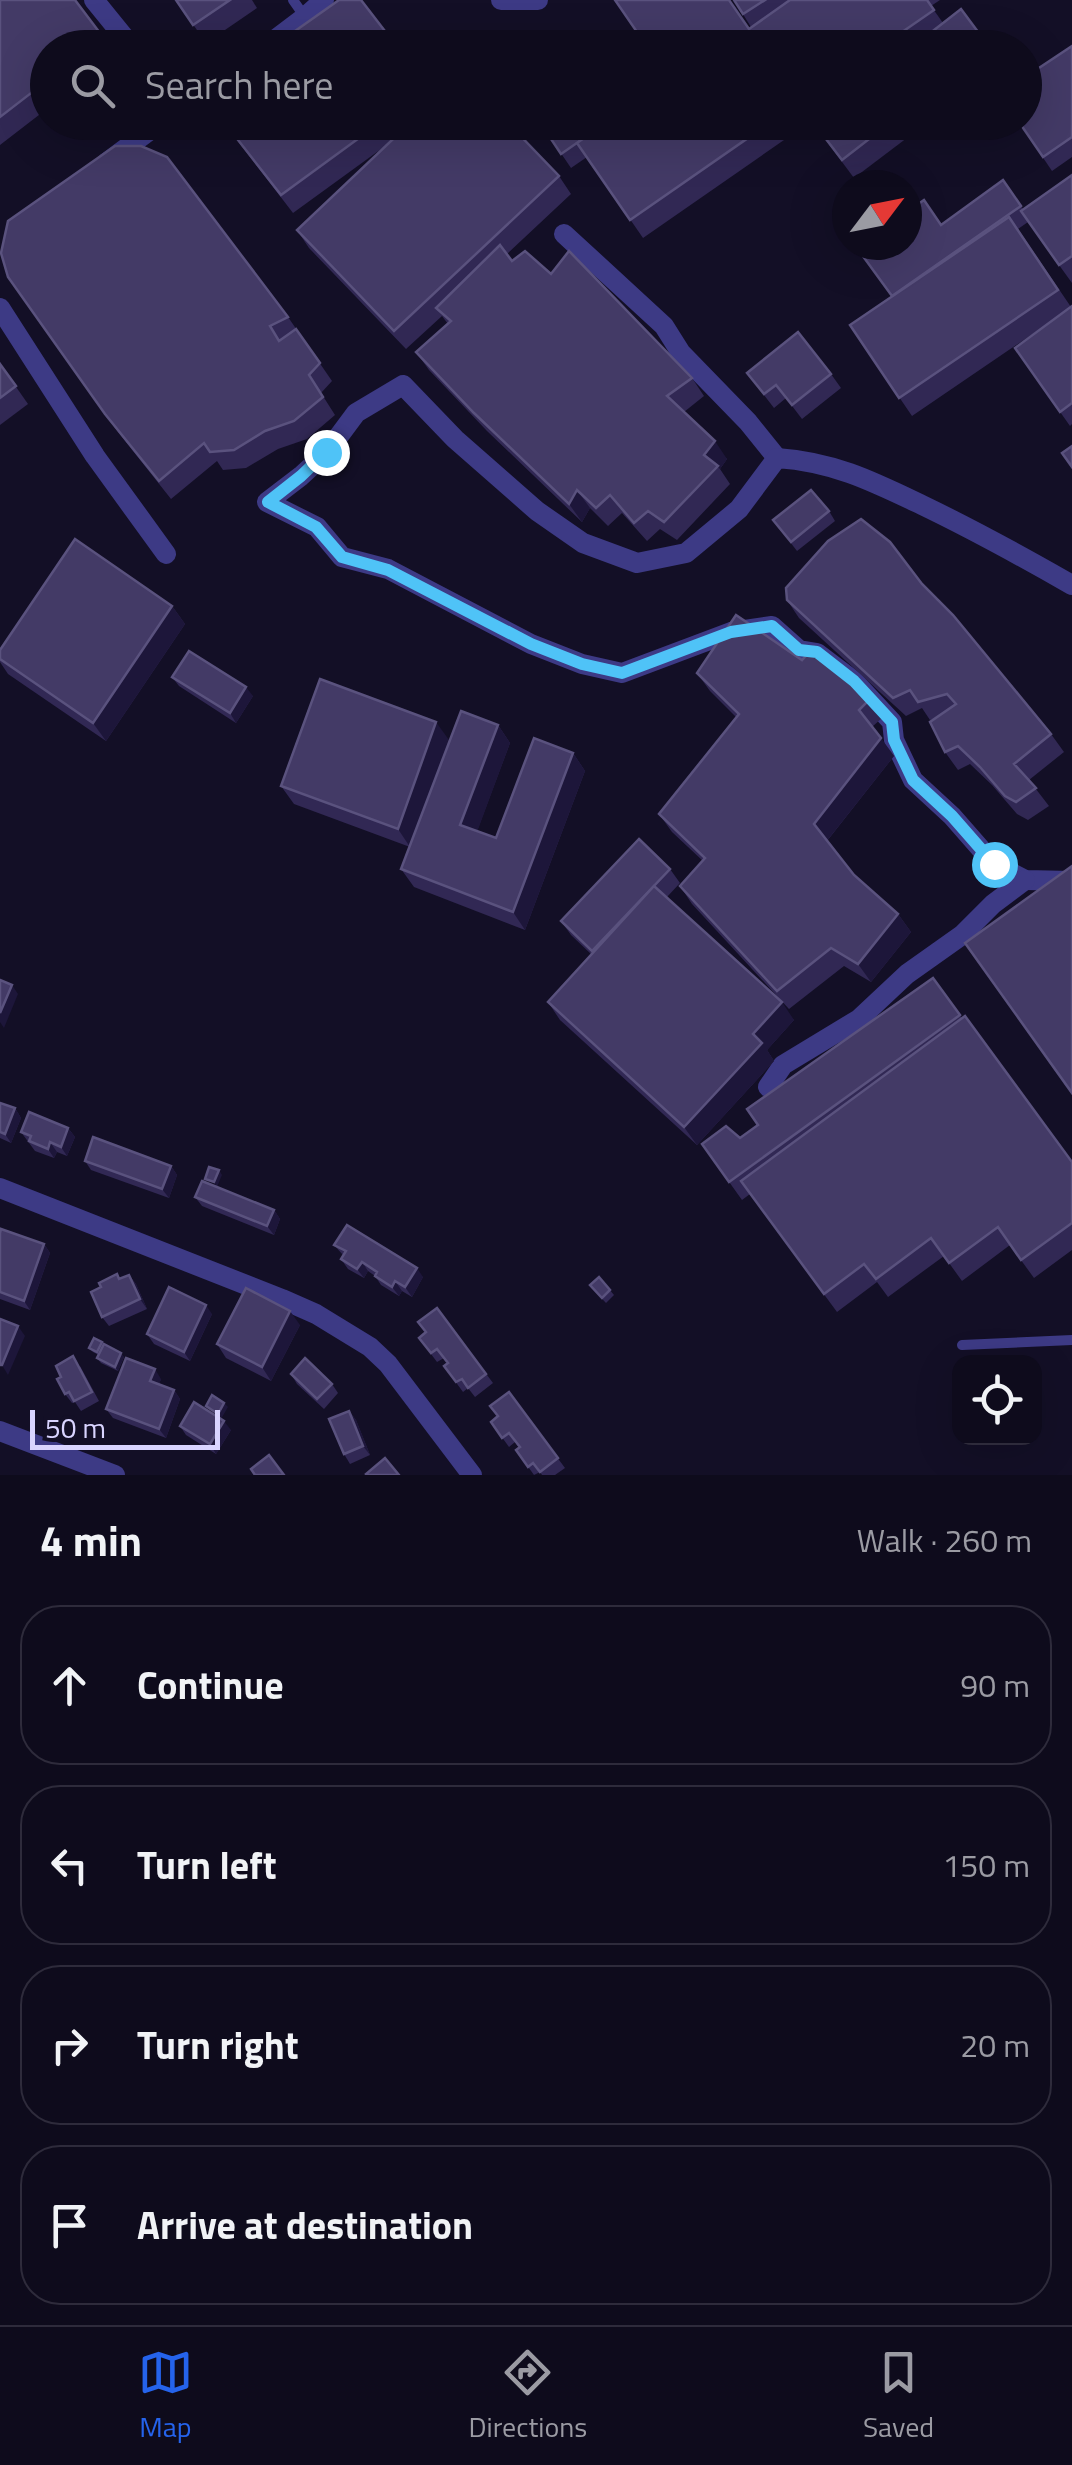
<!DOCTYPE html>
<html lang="en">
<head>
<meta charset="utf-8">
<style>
	:root { --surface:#0e0b1c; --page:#1c1929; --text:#f1f3f6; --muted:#9b9ba3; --line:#2e2b3b; --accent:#2563eb }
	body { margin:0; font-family:"Titillium Web",sans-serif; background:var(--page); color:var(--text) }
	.controls { position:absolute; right:30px; bottom:30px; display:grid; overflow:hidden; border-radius:20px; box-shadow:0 10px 40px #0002 }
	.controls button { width:90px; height:90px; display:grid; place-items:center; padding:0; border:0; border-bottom:2px solid var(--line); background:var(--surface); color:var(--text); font:50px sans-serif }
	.compass { position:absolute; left:832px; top:170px; width:90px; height:90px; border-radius:50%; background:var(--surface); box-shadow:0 10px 40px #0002; rotate:58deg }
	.scale { position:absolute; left:30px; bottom:25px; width:190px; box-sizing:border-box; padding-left:10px; border:5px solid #d9d4ff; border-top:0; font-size:28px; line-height:35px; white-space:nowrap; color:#d9d4ff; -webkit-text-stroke:8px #130f26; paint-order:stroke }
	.stop { position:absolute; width:30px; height:30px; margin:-22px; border:8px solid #4fc3f7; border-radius:50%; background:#fff }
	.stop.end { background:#4fc3f7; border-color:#fff; box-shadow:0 2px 10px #0008 }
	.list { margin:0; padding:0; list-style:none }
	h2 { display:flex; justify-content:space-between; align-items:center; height:130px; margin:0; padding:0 40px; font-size:42px }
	h2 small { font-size:32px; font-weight:400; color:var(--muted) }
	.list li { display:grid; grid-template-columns:65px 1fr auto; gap:30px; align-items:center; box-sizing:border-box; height:160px; margin:0 20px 20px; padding:0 20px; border:2px solid var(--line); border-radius:40px }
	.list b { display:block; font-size:38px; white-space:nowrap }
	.list em { font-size:32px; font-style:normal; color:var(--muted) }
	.icon { flex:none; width:55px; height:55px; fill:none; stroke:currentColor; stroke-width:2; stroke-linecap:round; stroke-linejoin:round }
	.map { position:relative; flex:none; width:1072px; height:1475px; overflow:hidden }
	.search { position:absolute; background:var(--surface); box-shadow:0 10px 40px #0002; left:30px; right:30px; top:30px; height:110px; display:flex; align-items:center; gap:25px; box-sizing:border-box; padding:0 35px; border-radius:55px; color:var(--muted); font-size:38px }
	.sheet { height:850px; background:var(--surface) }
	nav { display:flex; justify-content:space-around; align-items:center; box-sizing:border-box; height:140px; border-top:2px solid var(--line); background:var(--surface); font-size:28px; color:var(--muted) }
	nav a { display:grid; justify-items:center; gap:5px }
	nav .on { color:var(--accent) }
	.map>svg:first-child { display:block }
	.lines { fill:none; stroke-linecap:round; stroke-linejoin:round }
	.service { stroke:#3d3a85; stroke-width:10 }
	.minor { stroke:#3d3a85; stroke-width:20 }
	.wall { fill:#312854 }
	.shaded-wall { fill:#1d163a }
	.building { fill:#433a66; stroke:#5a527e; stroke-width:2.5 }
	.route { stroke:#4fc3f7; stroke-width:12 }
</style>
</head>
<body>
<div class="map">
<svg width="1072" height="1475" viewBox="0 0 1072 1475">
	<rect width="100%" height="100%" fill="#130f26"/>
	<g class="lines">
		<!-- service -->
		<g class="service">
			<path d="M293 0 305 17"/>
			<path d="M962 1345 1072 1340"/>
		</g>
		<!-- minor -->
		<g class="minor">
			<path d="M94 0 133 48"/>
			<path d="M501 0H538"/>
			<path d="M264 48 305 17 324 0"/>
			<path d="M106 163 161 122"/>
			<path d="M564 234 664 326 681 353 748 422 777 458"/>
			<path d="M0 308 95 456 166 554"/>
			<path d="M1072 585C1023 557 974 530 922 505 872 481 834 462 777 458L739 509 686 553 637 563 583 543 537 511 455 439 403 385 356 413 327 452 301 476 267 502 317 527 342 557 388 569 531 644 582 664 622 673 731 632 772 626 799 650 817 653 854 681 892 722 894 740 913 780 952 816 994 864 1025 880 1072 881"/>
			<path d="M768 1087 783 1065 859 1019 907 974 962 935 993 904 1025 880"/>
			<path d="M0 1188 282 1299 316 1314 370 1347 388 1364 472 1475"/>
			<path d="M0 1431 115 1475"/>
		</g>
	</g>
	<!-- wall -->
	<g class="wall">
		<path d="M0 0H75L111 48H48V108L0 145Z"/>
		<path d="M176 0H252L257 8 206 43Z"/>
		<path d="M734 0H940L931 6 943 23 991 48H648L749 29 751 27Z"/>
		<path d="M1072 46V157L1052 171 1019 122Z"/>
		<path d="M223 122H507L559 176 571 194 507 254 512 261 551 274 692 378 704 396 684 412 727 459 720 469 730 484 677 540 660 529 647 541 622 513 608 526 590 508 582 522 487 431 429 370 416 352 448 324 442 316 406 349 309 248 297 230 388 144 293 213Z"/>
		<path d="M543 122H810L643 238 587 157 571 168 541 124Z"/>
		<path d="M928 122 854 178 813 123Z"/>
		<path d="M1072 175V283L1028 222 1018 229 1071 307 1072 306V424L1070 426 1015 348 1053 320 912 416 850 325 892 296 941 225 1003 180 1023 209Z"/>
		<path d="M8 277 288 317 332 381 321 393 335 415 307 439 278 449 246 468 223 470 217 461 171 499 118 432Z"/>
		<path d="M0 364 28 404 0 425Z"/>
		<path d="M747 373 831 374 841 388 802 419 786 398 774 408Z"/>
		<path d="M829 511 835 521 797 551 773 520Z"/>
		<path d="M922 584 1051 734 1064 752 1029 780 1049 806 1028 820 1017 814 992 785 970 764 958 770 945 752 934 719 930 720 922 708 906 716 799 618 787 600Z"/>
		<path d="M172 606 185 624 106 741 8 674 0 662V650Z"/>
		<path d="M802 660 869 700 882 718 872 727 894 756 827 841 854 875 898 914 911 932 871 982 844 966 789 1009 692 904 680 886 703 861 672 832 659 814 736 717 710 691 697 673Z"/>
		<path d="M172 677 253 696 236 723 179 686Z"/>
		<path d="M498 725 510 743 477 831 496 838 573 753 585 771 525 930 414 887 401 869 410 847 294 804 281 786 449 740 417 828Z"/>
		<path d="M670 869 680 883 667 897 794 1020 767 1050 774 1061 697 1145 560 1020 548 1002 592 955 571 935 561 921Z"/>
		<path d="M933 978 962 1018 1072 1162V1250L1034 1278 1010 1245 962 1281 944 1256 888 1297 877 1282 837 1312 750 1194 742 1200 702 1144 740 1138 758 1125Z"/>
		<path d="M0 1103 15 1108 21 1118 11 1143 0 1138Z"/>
		<path d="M68 1128 75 1137 67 1156 57 1152 54 1158 35 1151 21 1132Z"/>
		<path d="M85 1161 171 1166 177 1175 169 1198 91 1170Z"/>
		<path d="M195 1197 274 1210 280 1219 274 1235 202 1206Z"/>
		<path d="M0 1233 44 1244 50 1253 30 1310 0 1299Z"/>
		<path d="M334 1245 423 1277 412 1297 402 1291 399 1296 381 1285 375 1276 368 1271 364 1278 348 1269 341 1259 343 1255Z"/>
		<path d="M117 1274 120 1279 129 1275 136 1284 147 1309 109 1326 102 1317 101 1287Z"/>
		<path d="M599 1277 614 1295 606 1303 593 1289Z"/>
		<path d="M437 1308 493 1383 475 1397 468 1388 463 1392 444 1366 448 1363 444 1358 437 1362 419 1338 426 1333Z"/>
		<path d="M212 1314 190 1361 154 1344 147 1334Z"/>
		<path d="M300 1325 271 1381 226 1358 217 1344Z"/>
		<path d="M102 1342 124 1357 118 1371 101 1363 97 1358 99 1355 93 1352 89 1348Z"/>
		<path d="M80 1366 99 1401 81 1411 75 1402 72 1403 65 1394Z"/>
		<path d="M291 1374 332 1384 338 1393 324 1409 297 1384Z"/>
		<path d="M161 1379 159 1384 174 1390 180 1399 166 1438 113 1418 106 1409Z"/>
		<path d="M509 1392 565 1468 555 1475H542L540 1472 534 1475 516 1450 519 1448 515 1442 509 1447 491 1422 498 1417Z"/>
		<path d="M349 1411 356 1420 370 1455 350 1464 344 1454Z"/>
		<path d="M180 1426 231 1430 216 1454 186 1435Z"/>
	</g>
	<!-- shaded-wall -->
	<g class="shaded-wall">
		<path d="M715 441 727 459 720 469 704 455Z"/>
		<path d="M577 490 590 508 582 522 569 504Z"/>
		<path d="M172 606 185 624 106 741 93 723Z"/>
		<path d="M246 687 253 696 236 723 230 713Z"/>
		<path d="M436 722 449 740 410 847 398 829Z"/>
		<path d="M498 725 510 743 473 843 460 825Z"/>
		<path d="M881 738 894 756 826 842 814 824Z"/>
		<path d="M573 753 585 771 525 930 513 912Z"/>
		<path d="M898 914 911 932 871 982 858 964Z"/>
		<path d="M12 985 18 994 4 1028 0 1022V1013Z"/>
		<path d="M782 1002 794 1020 767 1050 774 1061 697 1145 684 1127 753 1034Z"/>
		<path d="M15 1108 21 1118 11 1143 5 1134Z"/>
		<path d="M68 1128 75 1137 67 1156 61 1147Z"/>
		<path d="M50 1142 57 1152 54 1158 48 1149Z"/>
		<path d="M171 1166 177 1175 169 1198 162 1189Z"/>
		<path d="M219 1170 222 1175 217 1187 214 1182Z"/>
		<path d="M274 1210 280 1219 274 1235 267 1226Z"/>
		<path d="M44 1244 50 1253 30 1310 24 1301Z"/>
		<path d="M362 1262 368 1271 364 1278 357 1269Z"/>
		<path d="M417 1268 423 1277 412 1297 405 1287Z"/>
		<path d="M129 1275 136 1284 147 1309 140 1299Z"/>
		<path d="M395 1281 402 1291 399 1296 392 1287Z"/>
		<path d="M206 1305 212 1314 190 1361 184 1352Z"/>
		<path d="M290 1311 300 1325 271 1381 262 1367Z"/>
		<path d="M18 1326 25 1336 8 1375 2 1365Z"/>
		<path d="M121 1353 124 1357 118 1371 115 1367Z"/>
		<path d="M155 1369 161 1379 157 1390 150 1381Z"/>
		<path d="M174 1390 180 1399 166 1438 159 1429Z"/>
		<path d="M224 1403 228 1407 221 1419 218 1414Z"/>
		<path d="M349 1411 356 1420 370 1455 363 1446Z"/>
		<path d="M224 1421 231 1430 216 1454 210 1444Z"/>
	</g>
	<!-- building -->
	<g class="building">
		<path d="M0 0H75L103 37 90 48H48V80L0 117Z"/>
		<path d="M176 0H230L193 25Z"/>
		<path d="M339 0H361L398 48H271Z"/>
		<path d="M615 0H729L749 29 790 0H927L934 10 879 48H648Z"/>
		<path d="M734 0H765L743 14Z"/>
		<path d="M961 9 990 48H911Z"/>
		<path d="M1072 46V137L1043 157 1019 122H1024V78Z"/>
		<path d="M224 122H381L281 195Z"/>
		<path d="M411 122H507L559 176 394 331 297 230Z"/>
		<path d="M543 122H607L561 154 541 124Z"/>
		<path d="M607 122H771L630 220 577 143Z"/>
		<path d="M813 122H891L842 160Z"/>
		<path d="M115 146H141L167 157 288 317 270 326 279 341 296 329 320 363 309 375 323 397 294 421 265 431 234 450 210 452 204 443 159 481 105 414 8 277 1 253 8 221Z"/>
		<path d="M1072 175V256L1059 265 1021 211Z"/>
		<path d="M1003 180 1021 206 892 296 857 248 861 245H907V212L924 200 941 225Z"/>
		<path d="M1009 217 1058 290 899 398 850 325Z"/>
		<path d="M500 245 512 261 525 251 551 274 569 251 692 378 667 396 715 441 704 455 718 466 664 522 648 511 634 523 610 495 596 508 577 490 569 504 474 413 416 352 451 321 436 308Z"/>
		<path d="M1072 306V403L1060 412 1015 348Z"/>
		<path d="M798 332 831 374 792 405 776 385 764 394 747 373Z"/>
		<path d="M0 364 16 386 0 398Z"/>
		<path d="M1072 446V467L1062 453Z"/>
		<path d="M811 490 829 511 791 542 773 520Z"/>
		<path d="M861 519 890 542 922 584 953 615 1051 734 1014 764 1036 788 1016 802 1005 796 980 767 958 746 945 752 930 722 956 704 947 694 918 702 910 690 893 698 787 600 786 588 828 541Z"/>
		<path d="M75 539 172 606 93 723 0 659V650Z"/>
		<path d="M736 615 802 660 814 647 869 700 859 710 881 738 814 824 854 875 898 914 858 964 831 948 777 991 680 886 705 858 659 814 739 714 697 673Z"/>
		<path d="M189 651 246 687 230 713 172 677Z"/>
		<path d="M320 679 436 722 398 829 281 786Z"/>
		<path d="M461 711 498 725 460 825 496 838 534 738 573 753 513 912 401 869Z"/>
		<path d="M639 839 670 869 592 951 561 921Z"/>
		<path d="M1072 866V1093L965 943Z"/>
		<path d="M654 886 782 1002 753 1034 762 1043 684 1127 548 1002Z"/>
		<path d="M933 978 960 1015 729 1182 702 1144 726 1126 740 1138 758 1125 747 1109Z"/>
		<path d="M0 980 12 985 0 1013Z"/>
		<path d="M965 1016 1072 1162V1223L1021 1260 998 1227 949 1263 931 1238 876 1279 864 1264 824 1294 741 1181Z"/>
		<path d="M0 1103 15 1108 5 1134 0 1132Z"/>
		<path d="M29 1112 68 1128 61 1147 50 1142 48 1149 29 1141 31 1136 21 1132Z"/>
		<path d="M93 1137 171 1166 162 1189 85 1161Z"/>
		<path d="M209 1167 219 1170 214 1182 205 1179Z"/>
		<path d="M202 1181 274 1210 267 1226 195 1197Z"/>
		<path d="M347 1225 417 1268 405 1287 395 1281 392 1287 375 1276 377 1272 362 1262 357 1269 341 1259 346 1251 334 1245Z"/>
		<path d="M1 1229 44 1244 24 1301 0 1292V1233Z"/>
		<path d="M117 1274 119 1279 129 1275 140 1299 102 1317 91 1292 101 1287 99 1283Z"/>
		<path d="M599 1277 610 1290 602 1298 590 1285Z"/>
		<path d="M169 1287 206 1305 184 1352 147 1334Z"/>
		<path d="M246 1288 290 1311 262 1367 217 1344Z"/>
		<path d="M437 1308 486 1374 468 1388 462 1379 456 1382 444 1366 448 1363 437 1349 431 1353 419 1338 426 1332 418 1322Z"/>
		<path d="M0 1319 18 1326 2 1365H0Z"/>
		<path d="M94 1338 102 1342 97 1352 89 1348Z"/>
		<path d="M104 1344 121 1353 115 1367 97 1358Z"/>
		<path d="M73 1356 92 1392 74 1401 69 1392 65 1394 57 1379 61 1377 56 1366Z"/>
		<path d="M126 1358 155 1369 150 1381 174 1390 159 1429 106 1409Z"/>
		<path d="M305 1358 332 1384 317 1399 291 1374Z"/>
		<path d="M509 1392 558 1458 540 1472 533 1463 528 1467 516 1450 520 1447 509 1433 502 1438 491 1422 498 1416 490 1406Z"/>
		<path d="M212 1395 224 1403 218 1414 206 1406Z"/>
		<path d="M194 1402 224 1421 210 1444 180 1426Z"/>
		<path d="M349 1411 363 1446 344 1454 329 1419Z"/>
		<path d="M269 1455 284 1475H255L251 1469Z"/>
		<path d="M385 1458 399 1475H367L366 1474Z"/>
	</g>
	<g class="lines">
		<!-- route -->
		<path class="route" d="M326 452 301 476 268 502 316 527 342 557 388 570 531 644 582 664 622 673 731 632 772 626 799 650 817 652 854 681 892 722 894 740 913 780 952 816 994 864"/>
	</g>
</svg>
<div class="controls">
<button><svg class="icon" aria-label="locate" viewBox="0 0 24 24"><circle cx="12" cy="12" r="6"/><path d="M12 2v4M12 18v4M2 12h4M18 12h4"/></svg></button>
</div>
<svg class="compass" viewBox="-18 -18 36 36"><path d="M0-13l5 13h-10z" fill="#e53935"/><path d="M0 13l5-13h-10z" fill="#9b9ba3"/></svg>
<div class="scale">50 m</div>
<div class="stop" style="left:994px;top:864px"></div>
<div class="stop end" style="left:326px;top:452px"></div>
<div class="search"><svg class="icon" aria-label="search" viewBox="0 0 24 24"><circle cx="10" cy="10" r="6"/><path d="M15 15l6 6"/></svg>Search here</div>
</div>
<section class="sheet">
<h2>4 min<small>Walk · 260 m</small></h2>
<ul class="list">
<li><svg class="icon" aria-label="ahead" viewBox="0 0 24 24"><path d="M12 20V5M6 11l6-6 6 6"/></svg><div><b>Continue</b></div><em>90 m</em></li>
<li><svg class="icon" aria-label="left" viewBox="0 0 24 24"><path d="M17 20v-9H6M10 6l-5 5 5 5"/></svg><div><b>Turn left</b></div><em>150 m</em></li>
<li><svg class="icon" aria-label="right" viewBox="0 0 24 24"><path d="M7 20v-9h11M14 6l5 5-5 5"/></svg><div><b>Turn right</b></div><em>20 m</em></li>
<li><svg class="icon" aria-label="arrive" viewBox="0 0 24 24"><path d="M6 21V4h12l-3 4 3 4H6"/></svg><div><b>Arrive at destination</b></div></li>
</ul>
</section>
<nav>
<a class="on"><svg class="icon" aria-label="map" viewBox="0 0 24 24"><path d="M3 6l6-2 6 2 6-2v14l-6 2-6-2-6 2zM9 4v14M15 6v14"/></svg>Map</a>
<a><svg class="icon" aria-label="directions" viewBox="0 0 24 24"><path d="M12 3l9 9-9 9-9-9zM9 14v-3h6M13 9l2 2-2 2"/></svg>Directions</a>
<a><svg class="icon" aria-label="saved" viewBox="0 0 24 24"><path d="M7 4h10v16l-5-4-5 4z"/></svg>Saved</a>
</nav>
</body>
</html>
